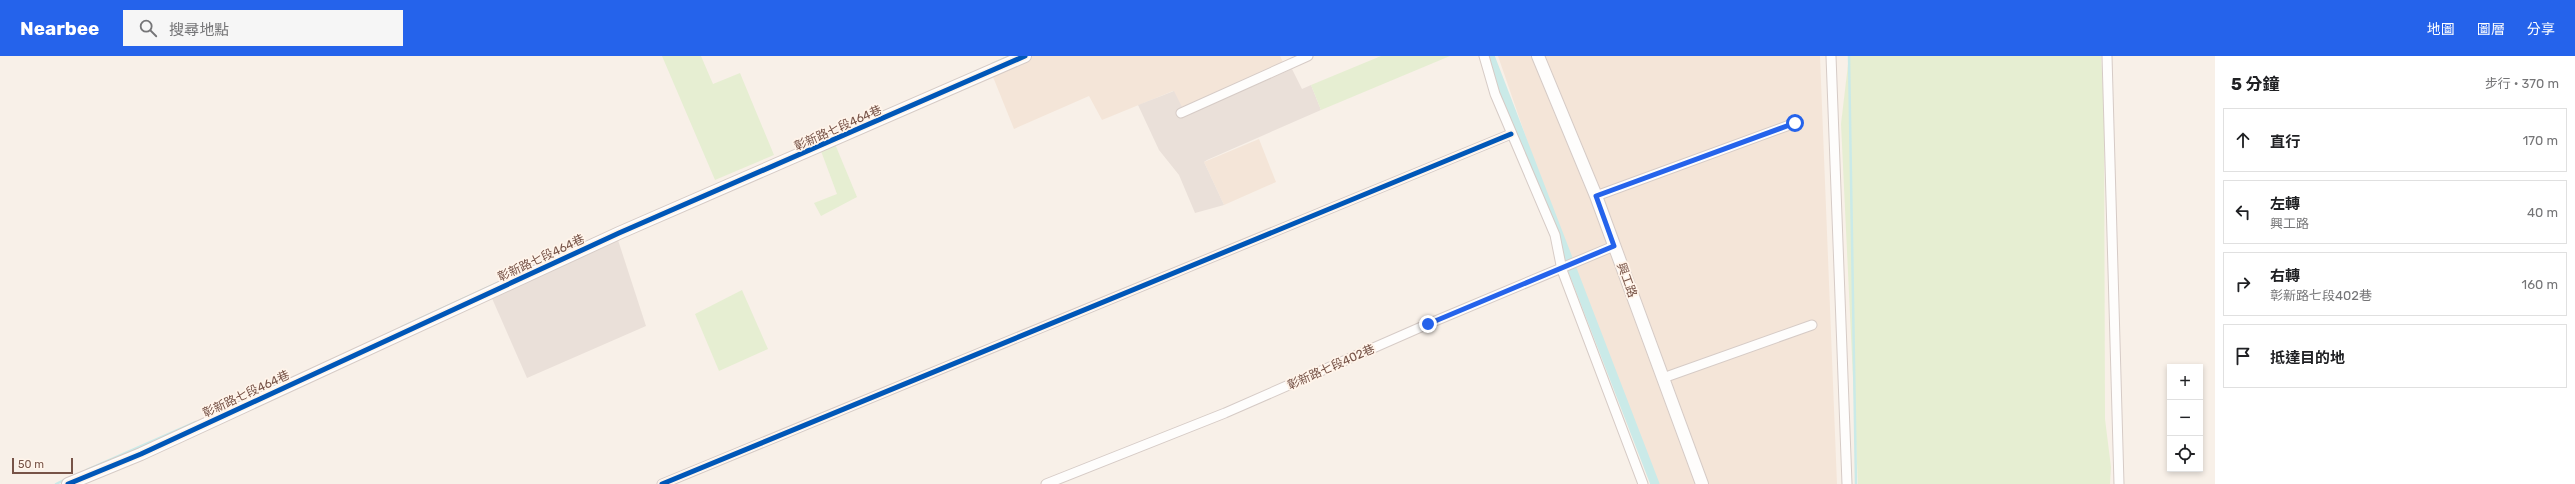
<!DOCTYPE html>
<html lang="zh-TW">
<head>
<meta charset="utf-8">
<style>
	:root { --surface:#fff; --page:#f6f6f6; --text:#202124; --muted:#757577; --line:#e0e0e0; --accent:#2563eb }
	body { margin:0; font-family:Rubik,"Noto Sans TC",sans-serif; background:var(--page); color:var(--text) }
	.controls { position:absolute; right:12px; bottom:12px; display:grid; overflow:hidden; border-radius:0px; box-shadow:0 2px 6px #0003 }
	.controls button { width:36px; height:36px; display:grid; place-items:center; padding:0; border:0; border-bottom:1px solid var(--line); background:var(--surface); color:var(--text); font:20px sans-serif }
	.scale { position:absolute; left:12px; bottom:10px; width:61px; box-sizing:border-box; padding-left:4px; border:2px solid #775347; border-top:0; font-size:11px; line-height:14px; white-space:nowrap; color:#775347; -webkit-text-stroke:3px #fff4ea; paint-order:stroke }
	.stop { position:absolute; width:12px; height:12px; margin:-9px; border:3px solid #2563eb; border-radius:50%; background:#fff }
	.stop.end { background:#2563eb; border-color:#fff; box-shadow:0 1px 4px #0008 }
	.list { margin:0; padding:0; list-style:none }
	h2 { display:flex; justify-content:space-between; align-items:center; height:52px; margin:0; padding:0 16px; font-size:17px }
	h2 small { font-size:13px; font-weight:400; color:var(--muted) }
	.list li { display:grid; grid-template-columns:26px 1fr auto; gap:12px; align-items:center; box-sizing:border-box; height:64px; margin:0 8px 8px; padding:0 8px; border:1px solid var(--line); border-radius:0px }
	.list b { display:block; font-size:15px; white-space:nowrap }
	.list p { margin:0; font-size:13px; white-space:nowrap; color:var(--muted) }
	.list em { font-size:13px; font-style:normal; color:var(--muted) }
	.icon { flex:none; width:22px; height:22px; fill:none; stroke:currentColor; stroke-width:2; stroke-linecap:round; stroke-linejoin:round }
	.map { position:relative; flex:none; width:2215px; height:428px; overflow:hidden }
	header { display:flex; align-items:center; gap:24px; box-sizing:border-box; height:56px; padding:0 20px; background:var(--accent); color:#fff }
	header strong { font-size:19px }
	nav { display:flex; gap:22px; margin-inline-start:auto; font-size:14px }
	.search { width:280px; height:36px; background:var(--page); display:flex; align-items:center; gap:10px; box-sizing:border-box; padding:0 14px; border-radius:0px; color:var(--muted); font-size:15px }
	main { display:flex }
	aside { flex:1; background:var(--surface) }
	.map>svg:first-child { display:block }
	.residential { fill:#f4e5d8 }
	.industrial { fill:#eae0d9 }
	.green { fill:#e6eed2 }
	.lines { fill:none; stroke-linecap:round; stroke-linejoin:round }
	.stream { stroke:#caeae8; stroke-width:2.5 }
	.canal { stroke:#caeae8; stroke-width:9 }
	.minor-casing { stroke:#d6cbc6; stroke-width:11 }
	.tertiary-casing { stroke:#d6cbc6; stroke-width:14 }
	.minor { stroke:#fefdfc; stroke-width:9 }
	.tertiary { stroke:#fefdfc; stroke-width:12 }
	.cycleway-casing { stroke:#fff4ea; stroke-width:8 }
	.cycleway { stroke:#0057b8; stroke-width:5 }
	.route { stroke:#2563eb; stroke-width:5 }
	.labels { text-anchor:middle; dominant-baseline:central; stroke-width:3.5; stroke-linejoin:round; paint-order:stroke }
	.street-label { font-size:12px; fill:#775347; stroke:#fff4ea }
</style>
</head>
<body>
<header>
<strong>Nearbee</strong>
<div class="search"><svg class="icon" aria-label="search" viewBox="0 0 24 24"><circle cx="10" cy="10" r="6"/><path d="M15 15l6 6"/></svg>搜尋地點</div>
<nav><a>地圖</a><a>圖層</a><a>分享</a></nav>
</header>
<main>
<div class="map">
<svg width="2215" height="428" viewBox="0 0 2215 428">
	<rect width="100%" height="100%" fill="#f8f0e8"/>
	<!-- residential -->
	<g class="residential">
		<path d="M1014 0H1280L1283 6 1183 55 1173 35 1102 64 1089 40 1014 73 989 11Z"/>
		<path d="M1498 0H1820L1837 428H1657L1532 99Z"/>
		<path d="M1259 83 1276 126 1224 149 1204 106Z"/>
	</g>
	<!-- industrial -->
	<g class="industrial">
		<path d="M1292 13 1302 33 1311 29 1321 54 1207 104 1204 106 1224 149 1195 157 1179 119 1159 94 1138 49 1174 35 1186 59Z"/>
		<path d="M617 181 646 270 527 322 491 240Z"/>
	</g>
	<!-- green -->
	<g class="green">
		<path d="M662 0H701L713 28 740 17 774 99 715 124Z"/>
		<path d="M1381 0H1450L1321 54 1311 29Z"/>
		<path d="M1849 0H2101L2104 51 2105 363 2111 411 2110 428H1858L1841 68Z"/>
		<path d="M835 88 857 141 821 160 814 147 837 138 821 95Z"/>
		<path d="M742 234 768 293 719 315 695 258Z"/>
	</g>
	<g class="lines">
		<!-- stream -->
		<g class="stream">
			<path d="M1849 0 1856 428"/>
			<path d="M992 8 1010 0"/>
			<path d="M402 271 575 191"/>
			<path d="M87 414 196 366"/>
			<path d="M56 428 66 423"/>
		</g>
		<!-- canal -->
		<path class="canal" d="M1490 0 1655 428"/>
		<defs>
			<g id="minor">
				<path d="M1484 0 1495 38 1555 179 1562 214 1643 428"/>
				<path d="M1831 0 1847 428"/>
				<path d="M2107 0 2119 428"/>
				<path d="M1181 57 1308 0"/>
				<path d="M1596 140 1795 67"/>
				<path d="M1663 322 1812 269"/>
				<path d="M662 428 1511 78"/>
				<path d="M1046 428 1225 357 1428 268 1614 190"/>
			</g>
			<g id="tertiary">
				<path d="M1538 0 1596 140 1702 428"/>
				<path d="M68 428 141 398 619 177 1025 0"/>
			</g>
		</defs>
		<!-- minor casing -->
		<use href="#minor" class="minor-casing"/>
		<!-- tertiary casing -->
		<use href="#tertiary" class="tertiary-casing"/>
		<!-- minor -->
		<use href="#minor" class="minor"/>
		<!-- tertiary -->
		<use href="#tertiary" class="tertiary"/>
		<defs>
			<g id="cycleway">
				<path d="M68 428 141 398 619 177 1025 0"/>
				<path d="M662 428 1511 78"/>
			</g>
		</defs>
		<!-- cycleway casing -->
		<use href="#cycleway" class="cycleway-casing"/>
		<!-- cycleway -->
		<use href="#cycleway" class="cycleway"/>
	</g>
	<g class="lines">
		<!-- route -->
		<path class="route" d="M1428 268 1614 190 1596 140 1795 67"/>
	</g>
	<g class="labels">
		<!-- street labels -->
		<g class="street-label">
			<text transform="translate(838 72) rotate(-24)">彰新路七段464巷</text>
			<text transform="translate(541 202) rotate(-25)">彰新路七段464巷</text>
			<text transform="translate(1627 224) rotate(70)">興工路</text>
			<text transform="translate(1331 311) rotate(-24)">彰新路七段402巷</text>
			<text transform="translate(246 338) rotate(-25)">彰新路七段464巷</text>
		</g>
	</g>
</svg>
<div class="controls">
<button>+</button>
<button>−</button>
<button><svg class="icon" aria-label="locate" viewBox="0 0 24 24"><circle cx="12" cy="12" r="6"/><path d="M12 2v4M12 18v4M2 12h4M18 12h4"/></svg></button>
</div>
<div class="scale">50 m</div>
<div class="stop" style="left:1795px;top:67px"></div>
<div class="stop end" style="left:1428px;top:268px"></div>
</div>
<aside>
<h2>5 分鐘<small>步行 · 370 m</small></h2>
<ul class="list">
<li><svg class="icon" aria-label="ahead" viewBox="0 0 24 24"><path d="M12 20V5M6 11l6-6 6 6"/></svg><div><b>直行</b></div><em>170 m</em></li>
<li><svg class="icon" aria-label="left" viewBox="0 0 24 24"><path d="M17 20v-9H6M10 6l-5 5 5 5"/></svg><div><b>左轉</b><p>興工路</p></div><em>40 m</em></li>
<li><svg class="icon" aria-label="right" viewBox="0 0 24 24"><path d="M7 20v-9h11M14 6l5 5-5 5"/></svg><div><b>右轉</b><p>彰新路七段402巷</p></div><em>160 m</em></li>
<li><svg class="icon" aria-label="arrive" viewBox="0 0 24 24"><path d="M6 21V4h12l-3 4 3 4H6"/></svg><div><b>抵達目的地</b></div></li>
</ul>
</aside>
</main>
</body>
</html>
